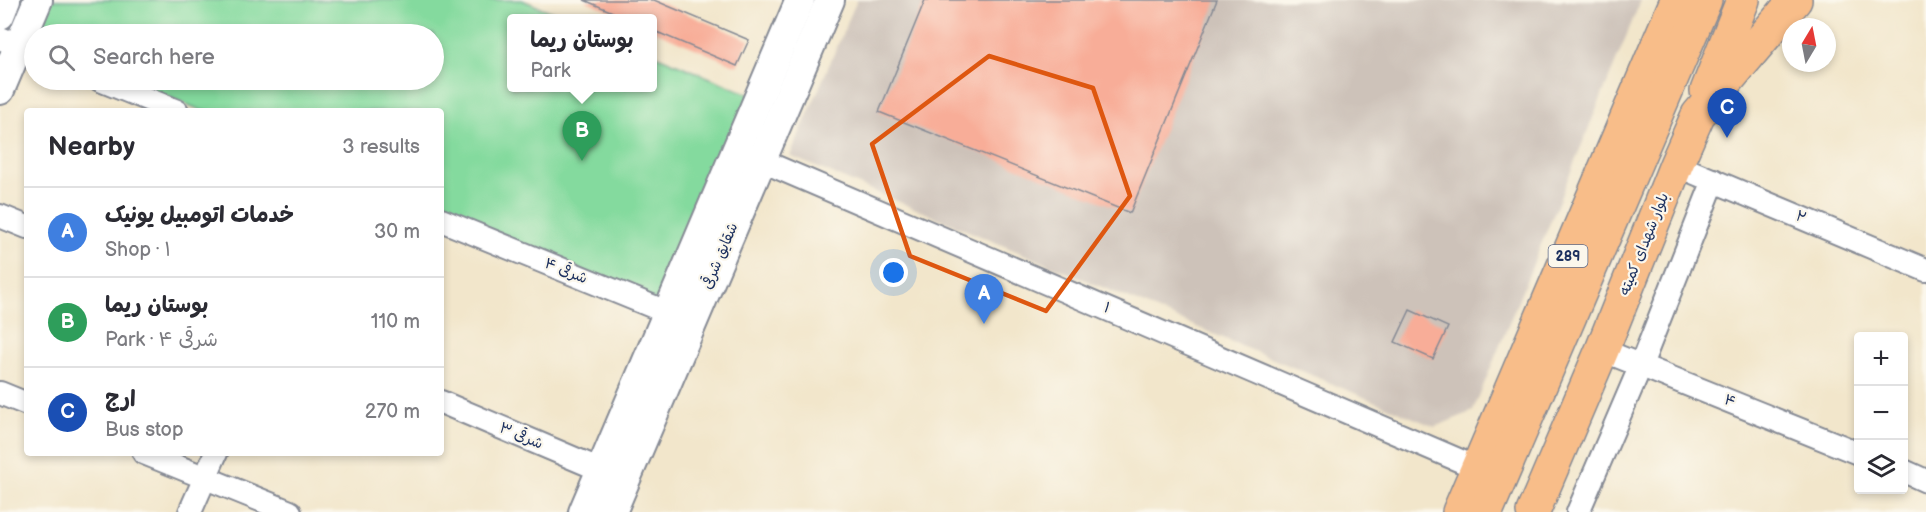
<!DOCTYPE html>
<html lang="en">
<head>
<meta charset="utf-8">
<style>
	:root { --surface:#fff; --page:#f2f2f3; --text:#2b2b33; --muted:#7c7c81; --line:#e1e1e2; --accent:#0f766e }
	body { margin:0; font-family:"Balsamiq Sans","Playpen Sans Arabic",sans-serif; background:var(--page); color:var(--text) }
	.controls { position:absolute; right:18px; bottom:18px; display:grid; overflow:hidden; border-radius:6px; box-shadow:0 3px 9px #0003 }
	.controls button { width:54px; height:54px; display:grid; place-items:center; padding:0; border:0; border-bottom:2px solid var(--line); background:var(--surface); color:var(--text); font:30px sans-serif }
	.compass { position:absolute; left:1782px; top:18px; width:54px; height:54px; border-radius:50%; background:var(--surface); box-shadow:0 3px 9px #0003; rotate:10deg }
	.you { position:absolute; left:894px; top:273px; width:21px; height:21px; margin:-15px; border:4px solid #fff; border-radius:50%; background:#1a73e8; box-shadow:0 0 0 9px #1a73e833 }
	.badge { display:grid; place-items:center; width:39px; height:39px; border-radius:50%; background:var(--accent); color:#fff; font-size:20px; font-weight:700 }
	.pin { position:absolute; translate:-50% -50px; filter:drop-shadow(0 2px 3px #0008) }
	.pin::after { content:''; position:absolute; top:32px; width:21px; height:18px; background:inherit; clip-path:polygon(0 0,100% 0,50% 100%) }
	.popup { position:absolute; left:507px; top:14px; width:150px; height:78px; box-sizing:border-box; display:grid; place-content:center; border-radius:6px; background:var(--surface); filter:drop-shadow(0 2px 4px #0005); font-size:20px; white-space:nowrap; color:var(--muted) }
	.popup b { font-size:22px; color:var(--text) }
	.popup::after { content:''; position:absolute; left:50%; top:100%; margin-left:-12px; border:12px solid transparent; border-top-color:var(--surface) }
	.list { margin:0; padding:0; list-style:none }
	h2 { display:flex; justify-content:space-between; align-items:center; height:78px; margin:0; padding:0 24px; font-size:26px }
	h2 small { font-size:20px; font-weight:400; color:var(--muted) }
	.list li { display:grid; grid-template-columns:39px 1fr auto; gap:18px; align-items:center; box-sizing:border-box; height:90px; padding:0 24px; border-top:2px solid var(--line) }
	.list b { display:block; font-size:22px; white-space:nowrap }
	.list p { margin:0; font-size:20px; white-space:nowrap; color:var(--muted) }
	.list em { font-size:20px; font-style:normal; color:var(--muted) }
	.icon { flex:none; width:33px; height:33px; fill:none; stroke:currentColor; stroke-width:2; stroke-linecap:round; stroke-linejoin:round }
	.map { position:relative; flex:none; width:1926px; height:512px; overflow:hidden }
	.search { position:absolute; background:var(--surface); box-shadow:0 3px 9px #0003; left:24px; top:24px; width:420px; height:66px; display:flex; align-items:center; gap:15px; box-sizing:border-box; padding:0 21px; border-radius:33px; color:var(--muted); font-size:22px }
	.panel { position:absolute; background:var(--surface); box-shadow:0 3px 9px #0003; left:24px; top:108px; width:420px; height:348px; border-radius:6px }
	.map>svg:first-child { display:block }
	.industrial { fill:#cdc2b9 }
	.green { fill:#84da9e; stroke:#50847e; stroke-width:1.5 }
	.building { fill:#f8ad98 }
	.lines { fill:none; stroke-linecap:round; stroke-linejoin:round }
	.minor-casing { stroke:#868a94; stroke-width:26 }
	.tertiary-casing { stroke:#868a94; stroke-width:32 }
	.primary-casing { stroke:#868a94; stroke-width:36 }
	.trunk-casing { stroke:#868a94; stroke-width:36 }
	.minor { stroke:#fff; stroke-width:22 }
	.tertiary { stroke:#fff; stroke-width:28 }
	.primary { stroke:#f8bd89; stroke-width:33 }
	.trunk { stroke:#f8bd89; stroke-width:33 }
	.marked { fill:none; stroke:#de5710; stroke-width:4.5; stroke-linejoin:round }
	.labels { text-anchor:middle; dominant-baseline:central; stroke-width:4.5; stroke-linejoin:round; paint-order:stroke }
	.shield { fill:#fbf7ec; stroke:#5e6b89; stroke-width:1.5 }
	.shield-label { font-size:14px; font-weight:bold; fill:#1b2f5e }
	.street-label { font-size:15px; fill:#1b2f5e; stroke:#fbf7ec }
</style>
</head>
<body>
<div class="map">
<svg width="1926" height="512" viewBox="0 0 1926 512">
	<rect width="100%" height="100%" fill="#fbf7ec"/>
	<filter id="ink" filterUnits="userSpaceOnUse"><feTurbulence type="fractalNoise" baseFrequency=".0167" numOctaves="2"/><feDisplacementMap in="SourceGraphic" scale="12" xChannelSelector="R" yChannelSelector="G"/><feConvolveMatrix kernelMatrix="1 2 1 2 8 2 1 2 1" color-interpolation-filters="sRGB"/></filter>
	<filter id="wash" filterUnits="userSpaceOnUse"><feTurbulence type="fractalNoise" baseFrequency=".008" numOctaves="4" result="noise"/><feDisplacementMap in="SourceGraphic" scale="24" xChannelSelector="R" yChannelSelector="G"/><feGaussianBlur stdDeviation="1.35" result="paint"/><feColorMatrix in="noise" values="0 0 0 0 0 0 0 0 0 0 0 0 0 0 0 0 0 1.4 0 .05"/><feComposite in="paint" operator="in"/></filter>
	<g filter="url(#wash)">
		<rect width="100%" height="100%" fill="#f2e6cb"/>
		<!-- industrial -->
		<path class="industrial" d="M857 0H1641L1473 411 1435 427 790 156Z"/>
		<!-- green -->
		<path class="green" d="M30 0H522L567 18H512V88H652L653 54 751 95 661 303 441 211V111H203L128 80H434V34H34Z"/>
		<g id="blocks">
			<!-- building -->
			<g class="building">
				<path d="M584 0H654L749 40 737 66 652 30V18H627Z"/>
				<path d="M925 0H1217L1130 213 879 112Z"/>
				<path d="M1410 310 1448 327 1433 359 1395 342Z"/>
			</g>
		</g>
	</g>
	<g filter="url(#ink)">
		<use href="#blocks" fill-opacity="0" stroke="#868a94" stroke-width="1.5"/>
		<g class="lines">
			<defs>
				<g id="minor">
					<path d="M0 38 34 52"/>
					<path d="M100 80 177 111"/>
					<path d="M746 154 1477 468"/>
					<path d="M1676 165 1926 270"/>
					<path d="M0 216 27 227"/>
					<path d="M441 220 681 318"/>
					<path d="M1602 350 1858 453"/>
					<path d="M0 393 27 404"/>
					<path d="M441 402 601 470"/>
					<path d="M144 453 290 512"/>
					<path d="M1904 471 1926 481"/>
					<path d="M190 512 216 453"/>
					<path d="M1578 512 1641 365 1714 180"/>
				</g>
				<g id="tertiary">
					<path d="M0 15 6 0"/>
					<path d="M0 90 38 0"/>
					<path d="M583 512 800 0"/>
					<path d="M612 512 830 0"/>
				</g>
				<g id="primary">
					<path d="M1707 91 1743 0"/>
					<path d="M1459 512 1677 0"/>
					<path d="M1533 512 1602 350 1676 165 1698 115 1795 0"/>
				</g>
				<path id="trunk" d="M1486 512 1705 0"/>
			</defs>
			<!-- minor casing -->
			<use href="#minor" class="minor-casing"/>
			<!-- tertiary casing -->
			<use href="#tertiary" class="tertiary-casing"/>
			<!-- primary casing -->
			<use href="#primary" class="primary-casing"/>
			<!-- trunk casing -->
			<use href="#trunk" class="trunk-casing"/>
			<!-- minor -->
			<use href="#minor" class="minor"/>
			<!-- tertiary -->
			<use href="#tertiary" class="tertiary"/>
			<!-- primary -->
			<use href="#primary" class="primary"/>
			<!-- trunk -->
			<use href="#trunk" class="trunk"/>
		</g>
	</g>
	<!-- marked area -->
	<path class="marked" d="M989 56 1093 88 1130 196 1046 311 910 256 872 144Z"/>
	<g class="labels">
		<!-- shield labels -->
		<rect class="shield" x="1548.5" y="245" width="39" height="22" rx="4.5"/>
		<g class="shield-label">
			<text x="1568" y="256">289</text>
		</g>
		<!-- street labels -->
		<g class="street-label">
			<text transform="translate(1801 217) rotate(23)">۲</text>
			<text transform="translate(1644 244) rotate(-68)">بلوار شهدای کمیته</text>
			<text transform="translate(720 256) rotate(-67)">شقایق شرقی</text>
			<text transform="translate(566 271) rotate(22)">۴ شرقی</text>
			<text transform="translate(1107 308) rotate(23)">۱</text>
			<text transform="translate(1730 401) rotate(22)">۴</text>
			<text transform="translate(521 436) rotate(23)">۳ شرقی</text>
		</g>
	</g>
</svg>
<div class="controls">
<button>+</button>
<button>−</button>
<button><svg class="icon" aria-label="layers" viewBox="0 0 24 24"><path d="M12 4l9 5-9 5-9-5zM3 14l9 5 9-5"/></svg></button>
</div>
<svg class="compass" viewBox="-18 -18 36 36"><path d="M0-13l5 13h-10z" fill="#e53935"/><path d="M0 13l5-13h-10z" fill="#7c7c81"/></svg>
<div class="you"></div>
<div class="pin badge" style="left:984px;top:324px;background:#3f7fe0">A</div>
<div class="pin badge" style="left:582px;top:161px;background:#2e9e5b">B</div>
<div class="popup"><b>بوستان ریما</b>Park</div>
<div class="pin badge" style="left:1727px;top:138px;background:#1a4fb4">C</div>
<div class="search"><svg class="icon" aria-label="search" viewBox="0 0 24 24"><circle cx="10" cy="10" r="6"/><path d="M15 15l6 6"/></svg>Search here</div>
<section class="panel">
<h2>Nearby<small>3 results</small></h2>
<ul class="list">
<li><span class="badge" style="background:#3f7fe0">A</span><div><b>خدمات اتومبیل یونیک</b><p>Shop · ۱</p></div><em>30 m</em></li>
<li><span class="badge" style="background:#2e9e5b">B</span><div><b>بوستان ریما</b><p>Park · ۴ شرقی</p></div><em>110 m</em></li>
<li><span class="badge" style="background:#1a4fb4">C</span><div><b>ارج</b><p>Bus stop</p></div><em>270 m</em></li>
</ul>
</section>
</div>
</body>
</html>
